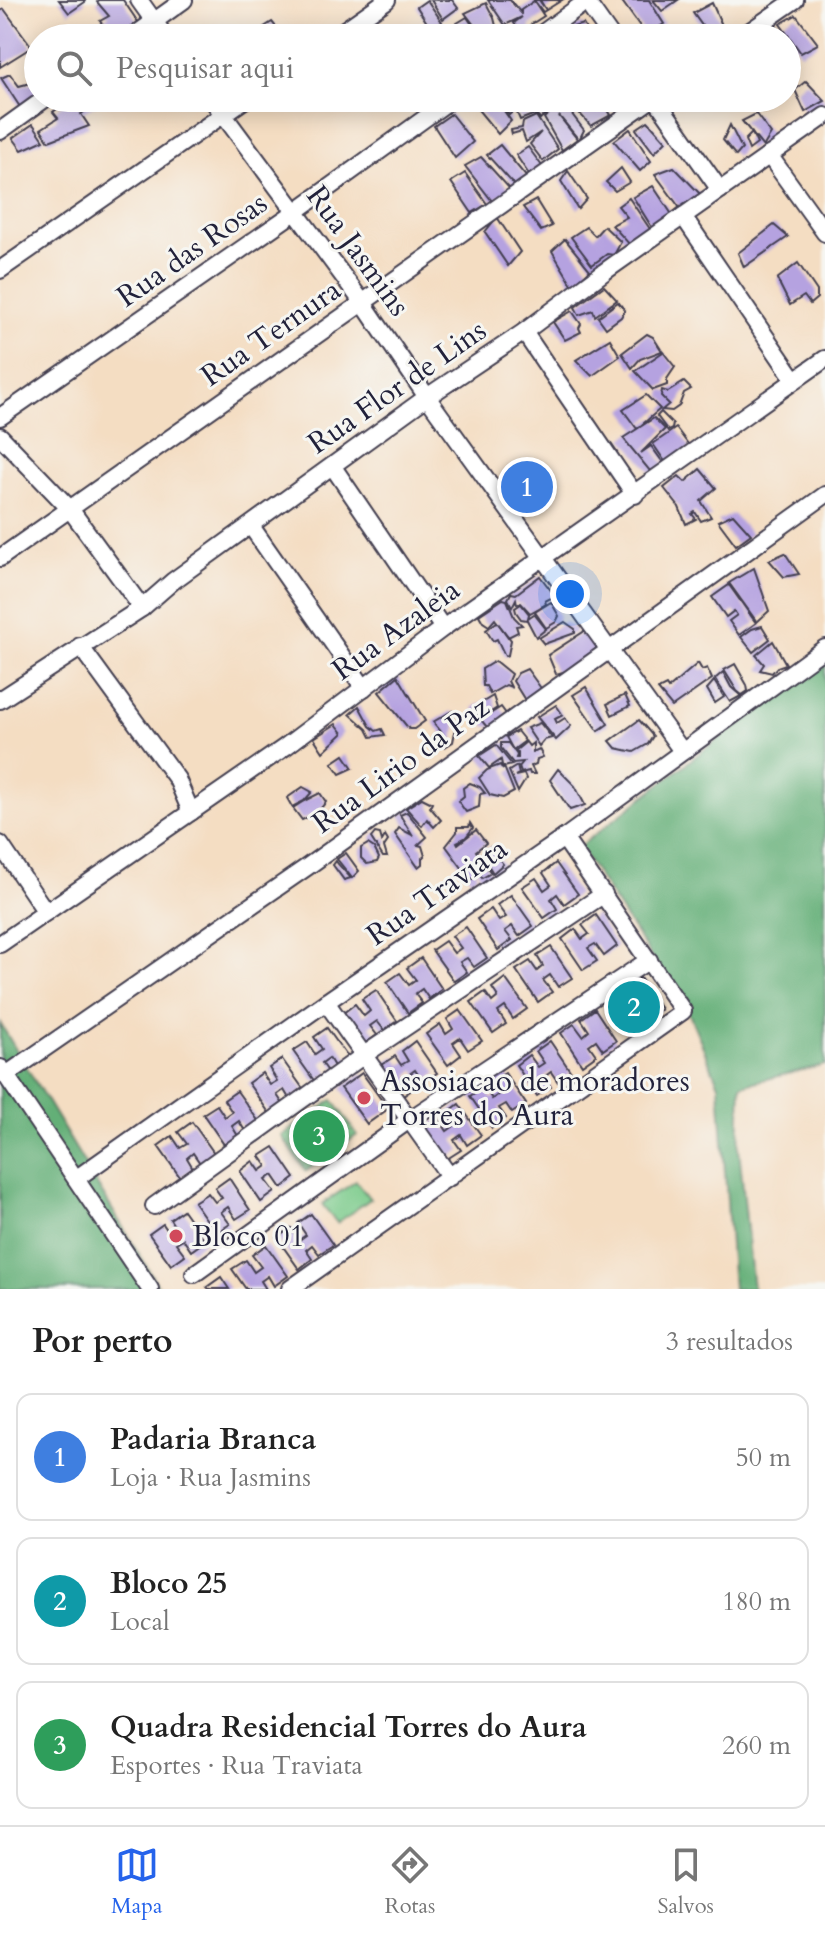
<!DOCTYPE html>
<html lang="pt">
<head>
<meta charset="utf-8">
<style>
	:root { --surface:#fff; --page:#f2f2f2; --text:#222; --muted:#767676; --line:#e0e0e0; --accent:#2563eb }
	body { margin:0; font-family:Cardo,serif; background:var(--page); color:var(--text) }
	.you { position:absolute; left:570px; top:594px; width:28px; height:28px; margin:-20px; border:6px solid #fff; border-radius:50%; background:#1a73e8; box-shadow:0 0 0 12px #1a73e833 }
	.badge { display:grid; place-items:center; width:52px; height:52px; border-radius:50%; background:var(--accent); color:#fff; font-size:26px; font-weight:700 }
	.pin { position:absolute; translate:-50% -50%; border:4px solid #fff; box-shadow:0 2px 8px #0006 }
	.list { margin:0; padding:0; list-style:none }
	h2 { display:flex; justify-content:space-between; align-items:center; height:104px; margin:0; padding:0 32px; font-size:34px }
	h2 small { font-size:26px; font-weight:400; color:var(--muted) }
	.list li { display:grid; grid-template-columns:52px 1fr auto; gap:24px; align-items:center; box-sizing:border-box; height:128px; margin:0 16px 16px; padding:0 16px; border:2px solid var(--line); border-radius:16px }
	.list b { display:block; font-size:30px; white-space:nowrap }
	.list p { margin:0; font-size:26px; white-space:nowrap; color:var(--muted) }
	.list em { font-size:26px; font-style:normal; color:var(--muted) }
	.icon { flex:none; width:44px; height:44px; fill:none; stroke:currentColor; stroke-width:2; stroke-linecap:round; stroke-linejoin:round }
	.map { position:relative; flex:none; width:825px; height:1289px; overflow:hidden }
	.search { position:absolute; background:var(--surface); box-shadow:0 4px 20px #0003; left:24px; right:24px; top:24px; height:88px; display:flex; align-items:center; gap:20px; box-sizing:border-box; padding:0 28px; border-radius:44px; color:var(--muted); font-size:30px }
	.sheet { height:536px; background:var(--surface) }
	nav { display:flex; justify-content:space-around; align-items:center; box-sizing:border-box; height:112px; border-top:2px solid var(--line); background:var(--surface); font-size:22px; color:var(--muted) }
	nav a { display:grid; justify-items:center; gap:4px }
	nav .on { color:var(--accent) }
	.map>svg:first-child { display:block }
	.green { fill:#7bcb8b; stroke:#4e7663; stroke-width:2 }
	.forest { fill:#64af77; stroke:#436859; stroke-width:2 }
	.building { fill:#b5a2e0 }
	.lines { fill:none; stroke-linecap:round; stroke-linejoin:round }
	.minor-casing { stroke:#423e4f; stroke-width:20 }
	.minor { stroke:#fff; stroke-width:16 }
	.poi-dot { fill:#d1495b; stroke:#f6f6f2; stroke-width:3 }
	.labels { text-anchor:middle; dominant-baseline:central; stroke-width:6; stroke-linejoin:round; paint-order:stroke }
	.street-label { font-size:30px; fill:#22223b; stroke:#f6f6f2 }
	.poi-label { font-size:30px; fill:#22223b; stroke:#f6f6f2; text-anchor:start }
</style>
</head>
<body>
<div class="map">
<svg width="825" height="1289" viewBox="0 0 825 1289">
	<rect width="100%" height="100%" fill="#f6f6f2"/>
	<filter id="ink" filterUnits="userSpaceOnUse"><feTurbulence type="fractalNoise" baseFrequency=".0125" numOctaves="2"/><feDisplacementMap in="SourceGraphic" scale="16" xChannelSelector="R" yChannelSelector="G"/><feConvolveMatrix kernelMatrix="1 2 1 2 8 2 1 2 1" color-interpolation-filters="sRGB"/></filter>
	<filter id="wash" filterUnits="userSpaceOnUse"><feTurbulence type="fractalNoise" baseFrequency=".006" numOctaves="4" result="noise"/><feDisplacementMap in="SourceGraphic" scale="32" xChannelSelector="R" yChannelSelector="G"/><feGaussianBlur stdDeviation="1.8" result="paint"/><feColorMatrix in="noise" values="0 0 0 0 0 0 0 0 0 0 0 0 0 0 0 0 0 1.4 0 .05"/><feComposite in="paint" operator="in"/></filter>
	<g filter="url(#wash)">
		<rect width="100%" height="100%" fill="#f4ddc2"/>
		<!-- green -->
		<g class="green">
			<path d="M333 1100 357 1135 306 1171 282 1136Z"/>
			<path d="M356 1181 370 1199 337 1223 322 1204Z"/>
		</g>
		<!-- forest -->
		<g class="forest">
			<path d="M825 663V1065L741 1085 739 1148 753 1289H733L719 1085 690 1016 579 847 759 707Z"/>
			<path d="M0 1023 160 1289H0Z"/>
		</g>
		<g id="blocks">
			<!-- building -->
			<g class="building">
				<path d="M59 0H84L85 2 69 13Z"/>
				<path d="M99 0H123L138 22 118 38H113L100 21 109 16 97 2Z"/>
				<path d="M427 0 442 22 431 29 417 7Z"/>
				<path d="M431 0H452L458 8 443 19Z"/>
				<path d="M488 0H510L521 13V10L534 1 544 16 530 25V32L521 34 514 23 522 17 505 25Z"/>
				<path d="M534 0H539L546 10 540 0H562L543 12Z"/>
				<path d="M621 0H649L664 24 659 27 667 38 647 36Z"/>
				<path d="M653 0H678L662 11Z"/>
				<path d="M486 3 494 18 497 30 503 27 510 38H484L465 13Z"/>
				<path d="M712 3 725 32 716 38H711L693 13Z"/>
				<path d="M4 9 32 47 0 67V11Z"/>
				<path d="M796 15 818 44 801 53 780 24Z"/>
				<path d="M467 17 481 38H456L449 28Z"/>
				<path d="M272 22 285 38H263L258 31Z"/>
				<path d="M583 24 591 38H581L573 27Z"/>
				<path d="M776 25 784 38H765L763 34Z"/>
				<path d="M10 74 19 86 34 82 38 97 20 107 1 78Z"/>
				<path d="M806 81 825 101 805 112 795 90Z"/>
				<path d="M71 98H95L98 103 81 114 89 126 49 141 41 129 58 118 53 112Z"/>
				<path d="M476 98H495L511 121 498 134 470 100Z"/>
				<path d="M497 98H523L525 101 509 115Z"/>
				<path d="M525 98H543L531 106 552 98 554 106 540 119 535 114 520 120 517 113 531 106Z"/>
				<path d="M558 98H576L580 106 571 113 584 130 579 140 559 116 577 139 562 150 544 118 554 109 557 112 555 100Z"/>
				<path d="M610 98H637L617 112Z"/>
				<path d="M601 99 611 115 591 126 580 114Z"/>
				<path d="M451 114 473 142 455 158 434 126Z"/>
				<path d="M756 114 771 134 763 147 742 121Z"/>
				<path d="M536 116 558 149 543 161 530 144 541 132 526 142 522 131 512 134 511 130 522 128 523 122Z"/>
				<path d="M648 121 666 141 654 153 636 129Z"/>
				<path d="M33 124 44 140 22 150 13 138Z"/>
				<path d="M730 125 742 149 736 156 723 140Z"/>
				<path d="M630 129 651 161 640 171 614 141Z"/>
				<path d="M752 133 757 144 749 150 745 140Z"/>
				<path d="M500 145 528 179 519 190 487 155Z"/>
				<path d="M528 147 542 166 530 176 516 155Z"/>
				<path d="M481 157 510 189 492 201 465 166Z"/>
				<path d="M674 167 703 197 680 208 655 174Z"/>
				<path d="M621 168 630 182 615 191 606 182Z"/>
				<path d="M568 171 587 199 578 209 561 181Z"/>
				<path d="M465 173 487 204 472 213 451 182Z"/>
				<path d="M653 186 673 216 653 229 633 197Z"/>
				<path d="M629 198 650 229 630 245 612 225 627 217 618 206Z"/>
				<path d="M536 200 552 226 541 231 523 207Z"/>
				<path d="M497 217 520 252 508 266 485 232Z"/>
				<path d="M774 225 788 237 744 267 738 253Z"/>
				<path d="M604 226 621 242 614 255 607 254 592 265 571 237 586 227 595 236Z"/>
				<path d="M565 239 590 270 573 286 552 251Z"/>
				<path d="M798 263 817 291V298L810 304 804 296 790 305 777 279Z"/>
				<path d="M604 286 617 300 595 316 593 310 579 315 575 307Z"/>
				<path d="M618 302 625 310 621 317 606 328 598 317Z"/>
				<path d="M572 311 581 324 579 328 581 332 565 340 553 322Z"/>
				<path d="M647 334 653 337 662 351 640 359 632 368 622 353Z"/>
				<path d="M610 339 620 356 592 376 576 360Z"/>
				<path d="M663 352 675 367 667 379V385L653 390 635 371Z"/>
				<path d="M684 382 691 389 684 393 679 406 672 411 662 410 669 404 661 396 662 390 668 392Z"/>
				<path d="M646 395 660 409 637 429 654 418 665 429 641 453 651 446 664 464 654 476 623 438 637 429 623 410Z"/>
				<path d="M661 412 673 424 672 429 668 431 657 416Z"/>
				<path d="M676 428 691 448 666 463 653 444Z"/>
				<path d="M538 464 553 486 516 511 502 489Z"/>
				<path d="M700 469 716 488 701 501 711 517 701 521 695 512 692 514 696 519 686 524 679 507 664 488 679 476 685 482Z"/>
				<path d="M733 514 751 534 736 545 718 521Z"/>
				<path d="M785 553 799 574 784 577 769 560Z"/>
				<path d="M754 568 769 611 757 622 729 583Z"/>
				<path d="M540 576 555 596 545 601 546 604 530 613 521 603 517 604 516 599 512 607 508 599 511 593 516 594Z"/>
				<path d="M729 585 756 623 739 635 729 621 737 615 734 611 726 617 712 597Z"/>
				<path d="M503 599 507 600 514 617 522 625 516 626 518 632 508 637 495 619 489 626 483 622 479 615Z"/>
				<path d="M551 602 559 616 556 622 546 628 535 612Z"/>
				<path d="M521 604 529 614 528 618 534 614 546 629 536 637 527 620 521 619 516 612 515 608Z"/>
				<path d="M497 622 511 640 508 655 505 656 497 639 493 641 486 630Z"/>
				<path d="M565 622 575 629V633L544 644 539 638Z"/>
				<path d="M762 626 770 639 753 652 741 637 752 629Z"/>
				<path d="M591 627 603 650 570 670 556 674 548 655Z"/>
				<path d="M773 641 786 664 777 667 772 673 760 670 764 664 756 655Z"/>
				<path d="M495 661 511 674 508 681 511 687 506 685 490 694 486 686H483L482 669Z"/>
				<path d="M698 663 702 670 707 668 712 679 672 707 658 690 666 686 668 689Z"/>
				<path d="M735 664 747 685 748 691 742 695 737 691 724 670Z"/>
				<path d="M527 669 543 691 528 705 513 681 518 673Z"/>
				<path d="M723 672 731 687 741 696 730 702 715 679Z"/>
				<path d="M398 676 425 721 414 729H409L379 692Z"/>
				<path d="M714 681 724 697 715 703 707 689Z"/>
				<path d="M586 687 608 724 598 731 573 695Z"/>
				<path d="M625 695 630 706 612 715 607 704Z"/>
				<path d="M493 696 497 708 480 719 473 708Z"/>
				<path d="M556 705 563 715 555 719 557 723 565 718 571 726 556 740 537 717Z"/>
				<path d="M359 706 370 726 376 731 382 729 385 735 371 737 367 729 350 714Z"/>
				<path d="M501 707 509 718 502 723 487 727 481 720Z"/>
				<path d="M452 711 456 727 453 742 445 747 438 738 443 734 433 722Z"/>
				<path d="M639 720 653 736 648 744 634 752 616 748 610 741Z"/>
				<path d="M540 723 552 738 544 740 539 746 527 728Z"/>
				<path d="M336 724 343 733 323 752 314 738Z"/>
				<path d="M517 731 525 741 513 750 506 737Z"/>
				<path d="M526 742 529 746 533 743V752L539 749 543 757 537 759 536 764 531 766 535 774H530L529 771 521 773 519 767 523 762 513 763 501 748V743H508L517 755 516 758H518V752L515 751Z"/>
				<path d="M496 745 512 765 504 767 514 792 503 798 490 795 479 778 487 770 500 765 503 770 501 760 489 768 479 756Z"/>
				<path d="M344 755 353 768 340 774 332 763Z"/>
				<path d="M517 766 519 774 515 776 524 774 526 779 518 792 509 771Z"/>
				<path d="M558 769 575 786 585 805 570 810 550 780Z"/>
				<path d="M470 783 480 787 485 793 480 794 479 807 466 812 458 801 464 796 463 788Z"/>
				<path d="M303 787 312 792 304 801 320 793 326 802 317 813 302 820 293 808 304 801 292 807 287 798Z"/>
				<path d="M422 798 432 803 430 807 441 820 434 827 427 819 422 826 406 808Z"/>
				<path d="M407 812 427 837 418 845 422 846 425 856 422 858V864L418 867 395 834 399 828 412 835 400 815Z"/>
				<path d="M470 823 473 828 465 838 457 842 458 844 476 830 486 843 476 851 491 873 482 878 468 856 477 875 471 880 446 846 457 832V827H469Z"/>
				<path d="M375 833 380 834 382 841 385 836 388 841 384 847 387 857H383L371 838Z"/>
				<path d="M368 844 374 848 379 858 377 862 367 864 361 858V848Z"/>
				<path d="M490 847 503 864 493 873 481 854Z"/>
				<path d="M346 853 359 871 352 878 337 859Z"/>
				<path d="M336 861 338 864 351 878 344 880 333 865Z"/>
				<path d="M556 863 578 894 564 904 557 894 551 899 557 909 544 918 522 887 536 878 544 890 551 885 543 873Z"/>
				<path d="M511 895 533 926 519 936 512 926 505 931 512 940 498 950 477 919 491 909 499 921 506 917 497 905Z"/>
				<path d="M596 915 617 946 604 956 595 944 588 948 597 961 583 970 562 939 575 929 582 939 589 934 582 925Z"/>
				<path d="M466 927 487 958 474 967 467 958 460 962 467 972 454 981 432 950 445 941 454 953 461 948 452 936Z"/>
				<path d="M551 947 572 978 558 987 550 975 543 980 552 992 538 1002 516 970 530 961 537 971 543 966 537 956Z"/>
				<path d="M421 958 442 989 429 999 422 989 415 994 422 1003 408 1013 387 982 400 973 409 985 416 980 407 968Z"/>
				<path d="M505 978 527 1009 513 1019 505 1007 498 1012 506 1024 493 1033 471 1002 485 992 492 1002 498 997 492 988Z"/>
				<path d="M640 978 661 1009 648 1019 641 1009 634 1014 641 1023 627 1033 606 1002 619 992 628 1004 635 999 626 987Z"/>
				<path d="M376 990 397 1021 384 1030 377 1021 370 1026 377 1035 363 1045 342 1014 355 1004 364 1016 370 1011 362 999Z"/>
				<path d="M595 1009 616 1041 603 1050 596 1040 589 1045 596 1055 582 1065 561 1033 574 1024 583 1036 589 1031 581 1019Z"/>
				<path d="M460 1010 482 1041 468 1050 460 1038 453 1043 461 1055 448 1065 426 1034 440 1024 446 1034 453 1029 447 1019Z"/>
				<path d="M327 1028 349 1059 335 1068 329 1058 322 1063 329 1073 315 1082 293 1051 307 1042 315 1054 322 1049 314 1037Z"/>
				<path d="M415 1041 437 1073 423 1082 415 1070 408 1075 416 1087 403 1096 381 1065 395 1056 401 1065 408 1061 402 1051Z"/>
				<path d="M550 1041 571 1072 558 1082 551 1072 544 1077 551 1087 537 1096 516 1065 529 1055 538 1067 544 1063 536 1051Z"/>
				<path d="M282 1059 304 1090 290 1100 284 1090 277 1095 283 1104 270 1114 248 1083 262 1073 270 1085 277 1081 269 1068Z"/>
				<path d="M362 1073 388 1109 367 1124 341 1088Z"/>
				<path d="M505 1073 526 1104 512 1113 506 1104 499 1108 506 1118 492 1128 470 1096 484 1087 492 1099 499 1094 491 1082Z"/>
				<path d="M237 1091 259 1122 245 1131 239 1121 232 1126 238 1136 225 1146 203 1114 217 1105 225 1117 232 1112 224 1100Z"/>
				<path d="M459 1104 481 1135 467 1145 461 1135 454 1140 461 1150 447 1159 425 1128 439 1119 447 1131 454 1126 446 1114Z"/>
				<path d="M192 1122 214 1153 200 1163 193 1153 187 1158 193 1168 180 1177 158 1146 172 1136 180 1148 187 1144 178 1132Z"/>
				<path d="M274 1147 295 1178 282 1188 273 1175 266 1180 275 1192 261 1202 240 1171 253 1161 260 1171 267 1166 260 1156Z"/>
				<path d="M229 1178 250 1210 236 1219 228 1207 221 1212 230 1224 216 1233 194 1202 208 1193 215 1202 222 1198 215 1188Z"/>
				<path d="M183 1210 205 1241 191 1251 183 1239 176 1243 185 1255 171 1265 149 1234 163 1224 170 1234 176 1229 170 1219Z"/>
				<path d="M311 1214 333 1245 319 1254 312 1245 306 1250 312 1259 299 1269 277 1238 291 1228 299 1240 306 1235 298 1223Z"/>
				<path d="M266 1245 288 1276 274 1286 268 1276 261 1281 266 1289H246L232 1269 246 1260 254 1272 261 1267 252 1255Z"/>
				<path d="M221 1277 229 1289H209L207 1287Z"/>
			</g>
		</g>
	</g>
	<g filter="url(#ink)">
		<use href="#blocks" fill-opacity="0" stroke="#423e4f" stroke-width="2"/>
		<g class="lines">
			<defs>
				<g id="minor">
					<path d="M139 0 166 38"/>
					<path d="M585 0 612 38"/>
					<path d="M131 38 184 0"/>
					<path d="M333 38 387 0"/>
					<path d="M536 38 588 0"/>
					<path d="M740 38 795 0"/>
					<path d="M211 98 363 303 427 397 682 751"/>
					<path d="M655 98 720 190"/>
					<path d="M0 131 46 98"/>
					<path d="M769 155 825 233"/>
					<path d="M683 216 795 380"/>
					<path d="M0 270 247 98"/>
					<path d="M524 332 635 495"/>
					<path d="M0 417 295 212 453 98"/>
					<path d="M0 436 70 509 142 608"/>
					<path d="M333 467 443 628"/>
					<path d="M251 526 364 688"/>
					<path d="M0 558 653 98"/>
					<path d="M80 646 177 779 191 812"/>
					<path d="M0 700 142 608 173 581 427 397 524 332 604 272 825 116"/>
					<path d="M0 844 46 912"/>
					<path d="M0 944 285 747 443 628 825 359"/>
					<path d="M326 1002 450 1177"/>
					<path d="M1 1068 150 1289"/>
					<path d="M6 1075 307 867 825 495"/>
					<path d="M77 1178 326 1002 564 838 825 648"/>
					<path d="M154 1206 364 1055 604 894"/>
					<path d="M194 1274 409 1120 649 960"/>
					<path d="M290 1289 683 1011 564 838"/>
				</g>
			</defs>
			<!-- minor casing -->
			<use href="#minor" class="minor-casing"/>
			<!-- minor -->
			<use href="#minor" class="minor"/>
		</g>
	</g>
	<!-- markers -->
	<g class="poi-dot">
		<circle cx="364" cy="1098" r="8"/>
		<circle cx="176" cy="1236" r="8"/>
	</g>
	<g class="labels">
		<!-- street labels -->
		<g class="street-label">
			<text transform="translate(192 250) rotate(-35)">Rua das Rosas</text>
			<text transform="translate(358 251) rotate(54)">Rua Jasmins</text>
			<text transform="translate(271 333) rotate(-35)">Rua Ternura</text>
			<text transform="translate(397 387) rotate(-35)">Rua Flor de Lins</text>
			<text transform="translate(396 630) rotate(-36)">Rua Azaleia</text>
			<text transform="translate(401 765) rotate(-36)">Rua Lirio da Paz</text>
			<text transform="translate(437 892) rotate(-35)">Rua Traviata</text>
		</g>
		<!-- poi labels -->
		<g class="poi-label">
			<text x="380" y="1081">Assosiacao de moradores<tspan x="380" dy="34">Torres do Aura</tspan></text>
			<text x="192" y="1236">Bloco 01</text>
		</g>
	</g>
</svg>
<div class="you"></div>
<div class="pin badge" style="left:527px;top:487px;background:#3f7fe0">1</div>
<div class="pin badge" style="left:634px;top:1007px;background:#0f9aa8">2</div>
<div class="pin badge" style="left:319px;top:1136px;background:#2e9e5b">3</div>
<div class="search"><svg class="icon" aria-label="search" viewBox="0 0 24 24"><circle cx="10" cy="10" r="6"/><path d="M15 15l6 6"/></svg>Pesquisar aqui</div>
</div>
<section class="sheet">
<h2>Por perto<small>3 resultados</small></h2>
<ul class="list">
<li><span class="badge" style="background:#3f7fe0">1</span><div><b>Padaria Branca</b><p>Loja · Rua Jasmins</p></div><em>50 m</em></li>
<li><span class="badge" style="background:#0f9aa8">2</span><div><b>Bloco 25</b><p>Local</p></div><em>180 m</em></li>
<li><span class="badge" style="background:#2e9e5b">3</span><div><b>Quadra Residencial Torres do Aura</b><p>Esportes · Rua Traviata</p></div><em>260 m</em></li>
</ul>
</section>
<nav>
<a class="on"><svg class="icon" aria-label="map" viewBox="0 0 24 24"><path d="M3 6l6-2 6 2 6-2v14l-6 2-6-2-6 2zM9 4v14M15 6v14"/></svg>Mapa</a>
<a><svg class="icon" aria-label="directions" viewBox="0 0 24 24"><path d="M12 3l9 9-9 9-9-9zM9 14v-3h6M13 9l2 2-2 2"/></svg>Rotas</a>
<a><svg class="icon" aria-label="saved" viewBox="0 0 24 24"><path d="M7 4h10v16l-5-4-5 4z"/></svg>Salvos</a>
</nav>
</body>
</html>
